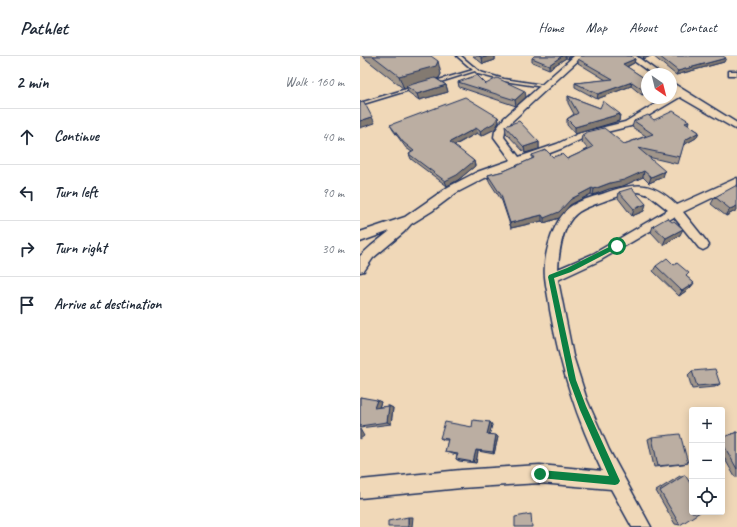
<!DOCTYPE html>
<html lang="en">
<head>
<meta charset="utf-8">
<style>
	:root { --surface:#fff; --page:#f2f2f3; --text:#1f2937; --muted:#747a83; --line:#e0e1e3 }
	body { margin:0; font-family:Caveat,sans-serif; background:var(--page); color:var(--text) }
	.controls { position:absolute; right:12px; bottom:12px; display:grid; overflow:hidden; border-radius:4px; box-shadow:0 2px 10px #0003 }
	.controls button { width:36px; height:36px; display:grid; place-items:center; padding:0; border:0; border-bottom:1px solid var(--line); background:var(--surface); color:var(--text); font:20px sans-serif }
	.compass { position:absolute; left:281px; top:12px; width:36px; height:36px; border-radius:50%; background:var(--surface); box-shadow:0 2px 10px #0003; rotate:145deg }
	.stop { position:absolute; width:12px; height:12px; margin:-9px; border:3px solid #0b8043; border-radius:50%; background:#fff }
	.stop.end { background:#0b8043; border-color:#fff; box-shadow:0 1px 4px #0008 }
	.list { margin:0; padding:0; list-style:none }
	h2 { display:flex; justify-content:space-between; align-items:center; height:52px; margin:0; padding:0 16px; font-size:17px }
	h2 small { font-size:13px; font-weight:400; color:var(--muted) }
	.list li { display:grid; grid-template-columns:26px 1fr auto; gap:12px; align-items:center; box-sizing:border-box; height:56px; padding:0 16px; border-top:1px solid var(--line) }
	.list b { display:block; font-size:15px; white-space:nowrap }
	.list em { font-size:13px; font-style:normal; color:var(--muted) }
	.icon { flex:none; width:22px; height:22px; fill:none; stroke:currentColor; stroke-width:2; stroke-linecap:round; stroke-linejoin:round }
	.map { position:relative; flex:none; width:377px; height:471px; overflow:hidden }
	header { display:flex; align-items:center; gap:24px; box-sizing:border-box; height:56px; padding:0 20px; background:var(--surface); border-bottom:1px solid var(--line) }
	header strong { font-size:19px }
	nav { display:flex; gap:22px; margin-inline-start:auto; font-size:14px }
	main { display:flex }
	aside { flex:1; background:var(--surface) }
	.map>svg:first-child { display:block }
	.lines { fill:none; stroke-linecap:round; stroke-linejoin:round }
	.service-casing { stroke:#1b2f5e; stroke-width:3 }
	.minor-casing { stroke:#1b2f5e; stroke-width:3 }
	.service { fill:#f0d8b8; fill-rule:evenodd }
	.minor { fill:#f0d8b8; fill-rule:evenodd }
	.wall { fill:#a1968b; stroke:#1b2f5e }
	.shaded-wall { fill:#837a71; stroke:#1b2f5e }
	.building { fill:#bbaea2; stroke:#1b2f5e }
	.route { fill:#0b8043 }
</style>
</head>
<body>
<header>
<strong>Pathlet</strong>
<nav><a>Home</a><a>Map</a><a>About</a><a>Contact</a></nav>
</header>
<main>
<aside>
<h2>2 min<small>Walk · 160 m</small></h2>
<ul class="list">
<li><svg class="icon" aria-label="ahead" viewBox="0 0 24 24"><path d="M12 20V5M6 11l6-6 6 6"/></svg><div><b>Continue</b></div><em>40 m</em></li>
<li><svg class="icon" aria-label="left" viewBox="0 0 24 24"><path d="M17 20v-9H6M10 6l-5 5 5 5"/></svg><div><b>Turn left</b></div><em>90 m</em></li>
<li><svg class="icon" aria-label="right" viewBox="0 0 24 24"><path d="M7 20v-9h11M14 6l5 5-5 5"/></svg><div><b>Turn right</b></div><em>30 m</em></li>
<li><svg class="icon" aria-label="arrive" viewBox="0 0 24 24"><path d="M6 21V4h12l-3 4 3 4H6"/></svg><div><b>Arrive at destination</b></div></li>
</ul>
</aside>
<div class="map">
<svg width="377" height="471" viewBox="0 0 377 471">
	<rect width="100%" height="100%" fill="#f0d8b8"/>
	<filter id="ink" filterUnits="userSpaceOnUse"><feTurbulence type="fractalNoise" baseFrequency=".025" numOctaves="2"/><feDisplacementMap in="SourceGraphic" scale="8" xChannelSelector="R" yChannelSelector="G"/><feConvolveMatrix kernelMatrix="1 2 1 2 8 2 1 2 1" color-interpolation-filters="sRGB"/></filter>
	<g filter="url(#ink)">
		<g class="lines">
			<defs>
				<g id="service">
					<path d="M97 0H101L120 16 144 23 183 29 185 30 183 31 144 25 118 18 115 15 74 28H72V26L113 14Z"/>
					<path d="M53 31 56 32 0 49V47Z"/>
				</g>
				<g id="minor">
					<path d="M214 0H223L151 66 145 75 144 81 159 101 197 88 220 77 265 66 305 42H311V39L315 37 311 33V26L377 67V74L320 41 271 70 226 81 203 92 125 122 96 137 72 155 51 168 44 176 13 202 4 215 0 216V200L11 190 30 175 0 186V176L45 161 88 131 117 116 151 104 134 81 135 75 144 62Z"/>
					<path d="M267 0H276L301 18H292Z"/>
					<rect x="369" y="15" width="8" height="4"/>
					<path d="M377 122V130L323 156 347 186 349 189 347 192 343 194 339 192 314 161 241 204 198 224 213 300 227 344 249 394 291 471H272L251 433 180 427 101 432 0 442V424L101 414 180 409 242 415C217 364 200 311 190 254 189 243 186 232 185 221 183 201 191 174 203 158 212 145 231 142 245 137 277 126 292 125 317 149ZM279 136 289 139 308 154 233 198 198 213C199 195 202 170 216 158 224 151 237 148 247 144 258 141 268 136 279 136Z"/>
				</g>
			</defs>
			<!-- service casing -->
			<use href="#service" class="service-casing"/>
			<!-- minor casing -->
			<use href="#minor" class="minor-casing"/>
			<!-- service -->
			<use href="#service" class="service"/>
			<!-- minor -->
			<use href="#minor" class="minor"/>
		</g>
		<!-- wall -->
		<g class="wall">
			<path d="M2 0H71L81 18 79 22 77 23 86 29 88 36 59 44 48 36 47 32 44 33Z"/>
			<path d="M113 0H135V4L123 8Z"/>
			<path d="M174 0H212L208 3 206 2 189 13 172 6V2Z"/>
			<path d="M278 0H291L283 3Z"/>
			<path d="M293 0H363L364 6 316 19Z"/>
			<path d="M218 3H275L274 7 267 11 287 24V37L282 39 271 30 237 43 215 31V27L246 24 218 7Z"/>
			<path d="M98 26 126 28 166 41 156 50 99 31Z"/>
			<path d="M208 40 240 52 260 58 259 65 215 78 207 69V63L214 58 208 47Z"/>
			<path d="M138 61 139 66 135 73 121 80 117 77 94 90 114 105 115 110 98 124 87 130 51 103 49 98 52 96 46 92 33 74 30 69Z"/>
			<path d="M294 64 329 65 328 69 339 76 336 82 323 89 320 101 318 108 288 101 303 121 289 127 283 121 263 130 249 133 233 139 231 138 210 149 199 162 184 167 182 165 151 172 142 145 129 125 128 119 144 115 172 103V99L207 103 228 93 221 85 222 79 264 88 286 80 272 71 274 65Z"/>
			<path d="M145 70 179 86V93L165 97 146 77Z"/>
			<path d="M259 136 284 155 272 160 258 142Z"/>
			<path d="M355 141 377 154 366 160 351 148Z"/>
			<path d="M293 170 320 179 303 189 291 176Z"/>
			<path d="M296 210 327 221 334 227 330 232 319 240 293 215Z"/>
			<path d="M332 315 360 328 355 331 332 333 328 319Z"/>
			<path d="M0 341 21 346 19 351 29 350 33 352 31 368 0 372Z"/>
			<path d="M130 366 132 369 129 378 138 381 134 398 118 395 116 407 99 405 96 403 97 399 85 396 88 384H84L80 382 112 371Z"/>
			<path d="M377 376V421H375L362 398V382Z"/>
			<path d="M292 381 328 407 323 408 294 411 288 383Z"/>
			<path d="M325 419 320 469 315 468 296 435 320 420Z"/>
		</g>
		<!-- shaded-wall -->
		<g class="shaded-wall">
			<path d="M129 0H135V4L123 8 122 2Z"/>
			<path d="M202 0H206V2L189 13V9Z"/>
			<path d="M209 0H212L208 3Z"/>
			<path d="M284 0H291L283 3Z"/>
			<path d="M366 2 364 6 316 19 318 15Z"/>
			<path d="M275 3 274 7 262 13 263 8Z"/>
			<path d="M78 5 81 18 79 22 48 31 46 30 47 32 44 33 39 20Z"/>
			<path d="M272 26 271 30 237 43 238 38Z"/>
			<path d="M86 29 88 36 59 44 57 38Z"/>
			<path d="M287 33V37L282 39 283 34Z"/>
			<path d="M165 35 166 41 156 50 155 44Z"/>
			<path d="M260 58 259 65 215 78V71Z"/>
			<path d="M12 61 15 67 0 72V65Z"/>
			<path d="M138 61 139 66 135 73 121 80 120 75Z"/>
			<path d="M116 72 117 77 91 91 90 86Z"/>
			<path d="M339 76 336 82 322 90 325 84Z"/>
			<path d="M179 86V93L165 97 164 91Z"/>
			<path d="M114 105 115 110 98 124 87 130 85 125Z"/>
			<path d="M284 115 283 121 263 130 249 133 233 139 234 133 250 127Z"/>
			<path d="M305 115 303 121 289 127 291 121Z"/>
			<path d="M232 132 231 138 210 149 199 162 184 167V162L211 143Z"/>
			<path d="M286 148 284 155 272 160 274 153Z"/>
			<path d="M377 150V154L366 160 370 153Z"/>
			<path d="M182 159V165L151 172 150 167Z"/>
			<path d="M323 173 320 179 303 189 306 182Z"/>
			<path d="M334 227 330 232 319 240 322 235Z"/>
			<path d="M17 344 21 346 18 354 14 352Z"/>
			<path d="M29 350 33 352 31 368 27 366Z"/>
			<path d="M130 366 132 369 129 380 127 378Z"/>
			<path d="M0 373 4 380 0 383Z"/>
			<path d="M136 379 138 381 134 398 133 396Z"/>
			<path d="M116 394 118 395 116 407 113 406Z"/>
			<path d="M48 461H53L52 471H48Z"/>
		</g>
		<!-- building -->
		<g class="building">
			<path d="M13 0H71L78 5 76 10 39 20Z"/>
			<path d="M119 0H129L122 2Z"/>
			<path d="M174 0H202L189 9 172 2Z"/>
			<path d="M221 0H271L275 3 263 8 287 24V33L283 34 272 26 238 38 215 27 253 23 218 3Z"/>
			<path d="M299 0H363L366 2 318 15Z"/>
			<path d="M117 19 126 28 137 22 165 35 155 44 98 26Z"/>
			<path d="M75 22 86 29 57 38 46 30Z"/>
			<path d="M208 40 240 52 243 45 260 58 215 71 207 63 218 57Z"/>
			<path d="M105 41 138 61 134 67 120 75 116 72 90 86 114 105 97 119 85 125 49 98 54 95 43 86 30 69Z"/>
			<path d="M3 45 4 46 12 61 0 65V46Z"/>
			<path d="M313 55 329 65 325 67 339 76 325 84 320 101 278 92 305 115 291 121 284 115 264 124 250 127 234 133 232 132 211 143 199 156 184 162 182 159 150 167 141 139 128 119 144 115 174 102 172 99 186 94 193 101 202 98 207 103 233 91 222 79 227 76 244 72 264 88 293 78 274 65 288 59 294 64Z"/>
			<path d="M159 65 179 86 164 91 145 70Z"/>
			<path d="M377 129V150L370 153 355 141Z"/>
			<path d="M272 132 286 148 274 153 259 136Z"/>
			<path d="M307 162 312 166 314 165 323 173 306 182 293 170Z"/>
			<path d="M307 202 314 209 317 207 329 217 326 220 334 227 322 235 296 210Z"/>
			<path d="M355 313 360 328 337 330 332 315Z"/>
			<path d="M0 341 17 344 14 352 29 350 27 366 0 370Z"/>
			<path d="M113 364 130 366 127 378 136 379 133 396 116 394 113 406 96 403 98 398 85 396 88 383 80 382 85 366 112 371Z"/>
			<path d="M377 376V413L362 386V382Z"/>
			<path d="M320 378 328 407 298 410 292 381Z"/>
			<path d="M325 419 332 430V456H340L320 469 300 435Z"/>
			<path d="M171 458 172 471H155V461Z"/>
			<path d="M48 461V471H28V465Z"/>
		</g>
	</g>
	<!-- route -->
	<path class="route" d="M257 187 259 188V191L211 216 194 222 216 324 226 350 260 425 258 428 255 429 180 422 177 421 175 418 177 415 180 414 249 420 220 354 209 324 188 221 189 219 207 212Z"/>
</svg>
<div class="controls">
<button>+</button>
<button>−</button>
<button><svg class="icon" aria-label="locate" viewBox="0 0 24 24"><circle cx="12" cy="12" r="6"/><path d="M12 2v4M12 18v4M2 12h4M18 12h4"/></svg></button>
</div>
<svg class="compass" viewBox="-18 -18 36 36"><path d="M0-13l5 13h-10z" fill="#e53935"/><path d="M0 13l5-13h-10z" fill="#747a83"/></svg>
<div class="stop" style="left:257px;top:190px"></div>
<div class="stop end" style="left:180px;top:418px"></div>
</div>
</main>
</body>
</html>
